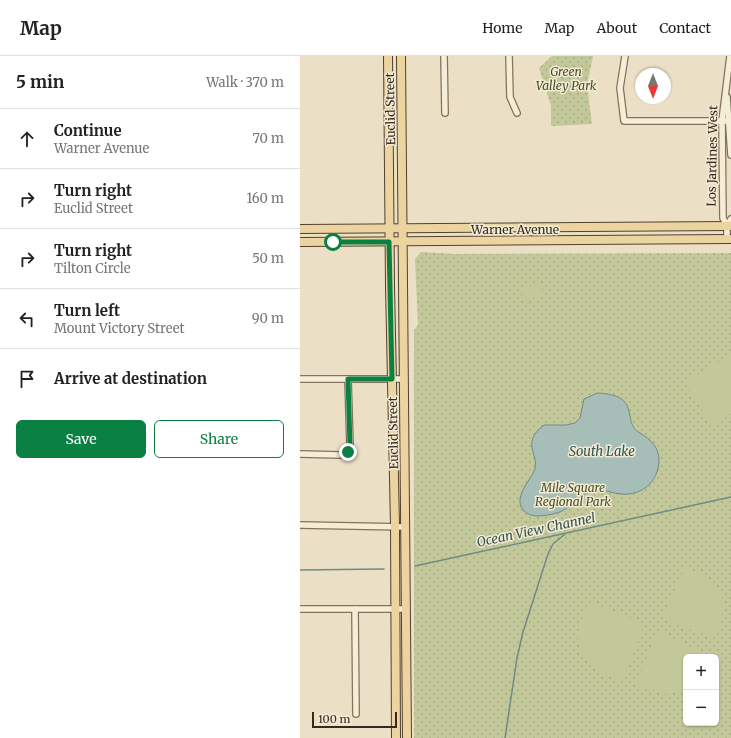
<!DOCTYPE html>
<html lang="en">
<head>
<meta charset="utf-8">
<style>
	:root { --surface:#fff; --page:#f6f6f6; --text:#222; --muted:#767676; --line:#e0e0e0; --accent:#0b8043 }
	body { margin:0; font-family:Merriweather,serif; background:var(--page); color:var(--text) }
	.controls { position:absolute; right:12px; bottom:12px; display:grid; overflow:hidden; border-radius:6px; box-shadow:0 1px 3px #0004 }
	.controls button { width:36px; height:36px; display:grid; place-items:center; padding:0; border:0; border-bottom:1px solid var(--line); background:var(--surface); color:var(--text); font:20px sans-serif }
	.compass { position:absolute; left:335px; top:12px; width:36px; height:36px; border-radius:50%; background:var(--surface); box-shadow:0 1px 3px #0004; rotate:180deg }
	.scale { position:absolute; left:12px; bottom:10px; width:85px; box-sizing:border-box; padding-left:4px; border:2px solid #352a1f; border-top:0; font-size:11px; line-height:14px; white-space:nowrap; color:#352a1f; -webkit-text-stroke:3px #f3ead4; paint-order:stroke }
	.stop { position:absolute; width:12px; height:12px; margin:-9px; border:3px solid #0b8043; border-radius:50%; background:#fff }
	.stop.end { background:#0b8043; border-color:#fff; box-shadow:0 1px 4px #0008 }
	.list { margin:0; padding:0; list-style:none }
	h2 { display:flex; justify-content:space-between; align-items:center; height:52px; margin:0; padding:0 16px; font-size:17px }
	h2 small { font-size:13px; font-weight:400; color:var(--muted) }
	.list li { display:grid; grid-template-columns:26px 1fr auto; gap:12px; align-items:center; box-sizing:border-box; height:60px; padding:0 16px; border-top:1px solid var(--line) }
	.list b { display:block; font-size:15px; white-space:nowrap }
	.list p { margin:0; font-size:13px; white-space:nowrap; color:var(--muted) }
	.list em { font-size:13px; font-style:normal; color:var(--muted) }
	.actions { display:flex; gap:8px; padding:12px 16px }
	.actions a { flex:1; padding:9px 0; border:1px solid var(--accent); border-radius:6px; text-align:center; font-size:14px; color:var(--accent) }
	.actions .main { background:var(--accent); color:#fff }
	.icon { flex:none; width:22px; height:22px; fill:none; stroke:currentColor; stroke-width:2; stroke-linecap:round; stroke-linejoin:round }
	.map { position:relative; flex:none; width:431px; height:682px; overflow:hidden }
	header { display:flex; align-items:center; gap:24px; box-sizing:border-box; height:56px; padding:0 20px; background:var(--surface); border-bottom:1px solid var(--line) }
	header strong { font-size:19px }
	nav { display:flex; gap:22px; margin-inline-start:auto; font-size:14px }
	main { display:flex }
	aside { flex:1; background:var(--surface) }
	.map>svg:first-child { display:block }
	.park { fill:url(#park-dots); fill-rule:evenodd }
	.pitch { fill:#c2c899 }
	.water { fill:#a6beb7; stroke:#6e8c84 }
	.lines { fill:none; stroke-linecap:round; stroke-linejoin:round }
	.stream { stroke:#6e8c84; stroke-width:1.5 }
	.street-casing { stroke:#84725c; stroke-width:8 }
	.primary-casing { stroke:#524030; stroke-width:10 }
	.street { stroke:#f6edd7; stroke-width:5.5 }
	.primary { stroke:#ebd49f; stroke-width:8 }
	.route { stroke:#0b8043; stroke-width:5 }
	.labels { text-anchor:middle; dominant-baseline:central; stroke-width:3; stroke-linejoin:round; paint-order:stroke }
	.park-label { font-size:12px; font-style:italic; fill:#465027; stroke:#f3ead4 }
	.street-label { font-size:12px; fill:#352a1f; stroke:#f3ead4 }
	.water-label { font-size:13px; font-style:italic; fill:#2f5452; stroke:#f3ead4 }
</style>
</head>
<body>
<header>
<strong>Map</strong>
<nav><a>Home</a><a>Map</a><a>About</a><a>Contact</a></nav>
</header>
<main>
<aside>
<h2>5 min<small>Walk · 370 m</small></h2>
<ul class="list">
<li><svg class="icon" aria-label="ahead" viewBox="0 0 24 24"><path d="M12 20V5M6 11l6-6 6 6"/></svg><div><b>Continue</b><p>Warner Avenue</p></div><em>70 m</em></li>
<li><svg class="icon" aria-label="right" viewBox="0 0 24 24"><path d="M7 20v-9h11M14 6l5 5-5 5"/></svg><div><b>Turn right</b><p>Euclid Street</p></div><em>160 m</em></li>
<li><svg class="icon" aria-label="right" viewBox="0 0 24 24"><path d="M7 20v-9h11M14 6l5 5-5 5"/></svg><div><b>Turn right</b><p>Tilton Circle</p></div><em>50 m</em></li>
<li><svg class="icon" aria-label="left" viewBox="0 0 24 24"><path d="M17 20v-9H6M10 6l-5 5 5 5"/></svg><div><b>Turn left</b><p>Mount Victory Street</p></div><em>90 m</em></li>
<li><svg class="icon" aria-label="arrive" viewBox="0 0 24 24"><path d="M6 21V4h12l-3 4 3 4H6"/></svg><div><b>Arrive at destination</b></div></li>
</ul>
<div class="actions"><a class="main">Save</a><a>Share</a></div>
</aside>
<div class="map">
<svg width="431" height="682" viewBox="0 0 431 682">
	<defs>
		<pattern id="park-dots" width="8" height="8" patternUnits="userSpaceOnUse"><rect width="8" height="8" fill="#c2c899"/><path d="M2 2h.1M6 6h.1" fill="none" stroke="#a7ac83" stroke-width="1.8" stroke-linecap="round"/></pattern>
	</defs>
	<rect width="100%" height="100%" fill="#ebe0c5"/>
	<!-- park -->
	<g class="park">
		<path d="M252 0H293L287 29 292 68 251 70V50L239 12Z"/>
		<path d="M121 196 155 198 431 197V682H114V274L118 269 115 203ZM386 601H416V667H386Z"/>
	</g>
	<!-- pitch -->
	<g class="pitch">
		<path d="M241 228 243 241 223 243 221 231Z"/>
		<path d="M431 298V358L411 370 385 326Z"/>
		<path d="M385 512C425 524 431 545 414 582L366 565 363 559Z"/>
		<path d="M291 546 342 567 343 572 322 626C296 616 271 601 280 568 282 561 287 553 291 546Z"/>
		<path d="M360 576 403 598 401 601H386V633L367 638 336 629 356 578Z"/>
	</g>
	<!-- water -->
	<path class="water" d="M297 337C344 339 320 366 340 377 351 384 359 391 359 405 358 426 342 440 321 438 310 437 303 432 292 435 281 438 276 445 267 452 259 458 249 459 239 460 234 460 228 459 224 455 213 444 227 428 233 417 243 400 218 389 244 369H266L275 367 280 362 284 343Z"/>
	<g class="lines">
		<!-- stream -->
		<g class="stream">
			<path d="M115 510 431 441"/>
			<path d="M0 514 84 513"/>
			<path d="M205 682 217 602 223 576 248 498 253 488 265 478"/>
		</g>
		<defs>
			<g id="street">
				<path d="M144 0 145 57"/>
				<path d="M209 0 210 41 217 57"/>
				<path d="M325 0 320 32 324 65H429"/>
				<path d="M427 41 431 99"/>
				<path d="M427 170 431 163"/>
				<path d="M427 183V170L423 162 422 65 430 0"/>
				<path d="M0 323H104"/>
				<path d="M0 398 41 399 47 396 50 390 48 323"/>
				<path d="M0 469 105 471"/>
				<path d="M0 553H106"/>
				<path d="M55 553 56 658"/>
			</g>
			<g id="primary">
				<path d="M88 0 90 230 95 470 96 682"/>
				<path d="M101 0 107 682"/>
				<path d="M0 173 431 170"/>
				<path d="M0 186 431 183"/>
			</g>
		</defs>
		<!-- street casing -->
		<use href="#street" class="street-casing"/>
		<!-- primary casing -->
		<use href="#primary" class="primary-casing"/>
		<!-- street -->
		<use href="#street" class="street"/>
		<!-- primary -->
		<use href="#primary" class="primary"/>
	</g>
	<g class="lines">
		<!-- route -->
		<path class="route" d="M33 186H89L92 323H48L50 390 48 396"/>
	</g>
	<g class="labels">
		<!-- park labels -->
		<g class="park-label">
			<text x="266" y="15">Green<tspan x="266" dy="14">Valley Park</tspan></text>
			<text x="273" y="431">Mile Square<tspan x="273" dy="14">Regional Park</tspan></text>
		</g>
		<!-- street labels -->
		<g class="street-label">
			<text transform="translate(90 53) rotate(-91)">Euclid Street</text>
			<text transform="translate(412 100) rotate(-89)">Los Jardines West</text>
			<text x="215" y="173">Warner Avenue</text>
			<text transform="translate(93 377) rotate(-91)">Euclid Street</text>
		</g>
		<!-- water labels -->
		<g class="water-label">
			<text x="302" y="395">South Lake</text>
			<text transform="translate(236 474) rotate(-12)">Ocean View Channel</text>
		</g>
	</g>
</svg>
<div class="controls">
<button>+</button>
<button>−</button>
</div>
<svg class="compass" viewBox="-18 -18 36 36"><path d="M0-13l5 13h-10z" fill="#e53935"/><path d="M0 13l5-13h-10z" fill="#767676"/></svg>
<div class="scale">100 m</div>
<div class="stop" style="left:33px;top:186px"></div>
<div class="stop end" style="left:48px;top:396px"></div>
</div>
</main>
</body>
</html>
